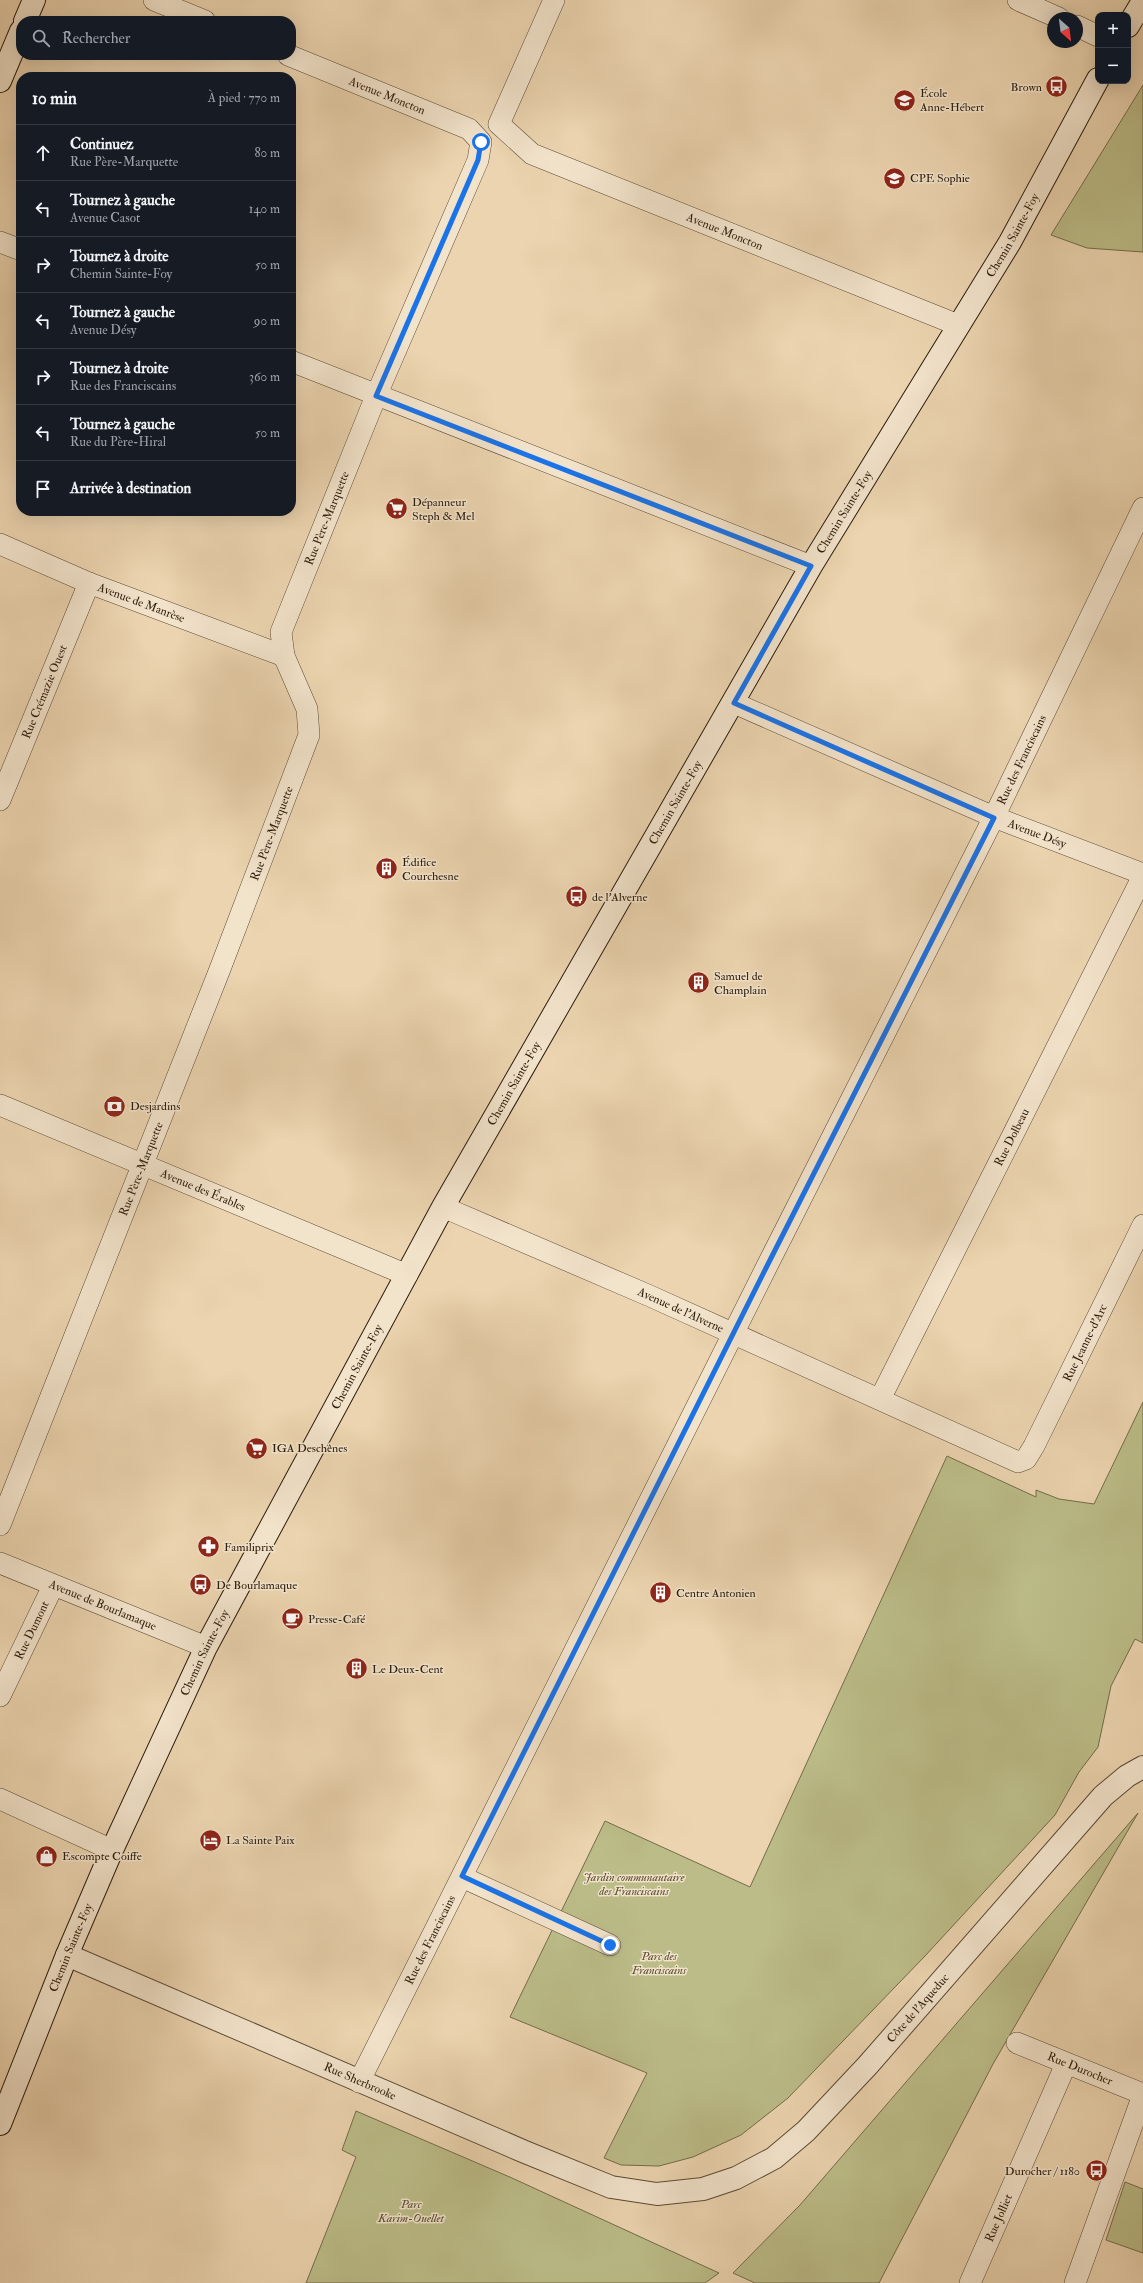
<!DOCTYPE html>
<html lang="fr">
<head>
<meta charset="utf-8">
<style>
	:root { --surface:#171b24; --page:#20242c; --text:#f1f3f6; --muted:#9ea1a6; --line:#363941 }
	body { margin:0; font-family:"IM FELL Double Pica",serif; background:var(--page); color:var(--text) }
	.controls { position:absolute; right:12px; top:12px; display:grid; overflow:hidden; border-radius:8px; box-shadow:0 4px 16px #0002 }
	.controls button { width:36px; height:36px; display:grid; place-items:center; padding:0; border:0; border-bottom:1px solid var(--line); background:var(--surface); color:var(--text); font:20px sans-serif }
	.compass { position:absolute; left:1047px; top:12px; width:36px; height:36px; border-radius:50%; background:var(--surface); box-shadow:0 4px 16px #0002; rotate:152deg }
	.stop { position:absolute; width:12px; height:12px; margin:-9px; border:3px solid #1a73e8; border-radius:50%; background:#fff }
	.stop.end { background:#1a73e8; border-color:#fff; box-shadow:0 1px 4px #0008 }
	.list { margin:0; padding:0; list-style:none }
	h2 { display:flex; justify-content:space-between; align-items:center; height:52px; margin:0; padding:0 16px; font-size:17px }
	h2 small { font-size:13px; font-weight:400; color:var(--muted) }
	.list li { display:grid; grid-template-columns:26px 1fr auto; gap:12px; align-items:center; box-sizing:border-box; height:56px; padding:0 16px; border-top:1px solid var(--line) }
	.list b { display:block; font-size:15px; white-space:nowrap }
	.list p { margin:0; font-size:13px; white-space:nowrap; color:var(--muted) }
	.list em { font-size:13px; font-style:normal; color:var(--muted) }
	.icon { flex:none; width:22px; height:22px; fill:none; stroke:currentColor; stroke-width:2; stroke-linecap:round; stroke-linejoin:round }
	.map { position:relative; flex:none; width:1143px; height:2283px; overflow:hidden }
	.search { position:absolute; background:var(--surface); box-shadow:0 4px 16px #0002; left:16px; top:16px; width:280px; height:44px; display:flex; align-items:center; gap:10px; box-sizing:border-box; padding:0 14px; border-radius:16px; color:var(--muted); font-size:15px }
	.panel { position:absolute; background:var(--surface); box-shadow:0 4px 16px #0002; left:16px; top:72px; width:280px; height:444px; border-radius:16px }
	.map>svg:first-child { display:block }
	.green { fill:#bbbc88; stroke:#746c4a }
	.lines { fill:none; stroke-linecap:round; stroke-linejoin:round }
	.minor-casing { stroke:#5c4a35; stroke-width:22 }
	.tertiary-casing { stroke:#5c4a35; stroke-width:24 }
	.secondary-casing { stroke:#2c1c0c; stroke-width:24 }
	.minor { stroke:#f2e3cb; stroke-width:21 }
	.tertiary { stroke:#f2e3cb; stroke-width:22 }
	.secondary { stroke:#f2e3cb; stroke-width:22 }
	.route { stroke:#1a73e8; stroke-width:5 }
	.labels { text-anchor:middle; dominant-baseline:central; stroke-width:3; stroke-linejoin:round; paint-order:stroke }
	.poi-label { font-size:12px; fill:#2c1c0c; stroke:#f2e3cb; text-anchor:start }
	.street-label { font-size:12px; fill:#2c1c0c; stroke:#f2e3cb }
	.park-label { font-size:12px; font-style:italic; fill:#574c31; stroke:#f2e3cb }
</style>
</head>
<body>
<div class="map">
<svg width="1143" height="2283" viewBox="0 0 1143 2283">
	<rect width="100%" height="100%" fill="#ebd4af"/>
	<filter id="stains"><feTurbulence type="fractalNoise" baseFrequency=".005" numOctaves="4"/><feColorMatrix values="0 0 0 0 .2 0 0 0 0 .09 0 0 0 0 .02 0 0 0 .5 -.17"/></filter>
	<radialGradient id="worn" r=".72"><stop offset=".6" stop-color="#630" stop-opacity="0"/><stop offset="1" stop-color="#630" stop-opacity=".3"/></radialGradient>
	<!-- green -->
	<g class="green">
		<path d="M1143 85V252L1087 248 1051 235Z"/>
		<path d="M1143 1402V1643L1135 1639 1111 1686 1098 1747 1079 1772 1055 1815 925 1956 788 2098 741 2135 693 2157 659 2166 621 2165 604 2158 647 2073 510 2017 605 1821 750 1887 947 1456 1036 1497V1490L1059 1499 1094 1504Z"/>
		<path d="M1138 1813 993 2064 879 2283H755L733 2273 800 2205Z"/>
		<path d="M356 2111 512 2178 719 2273 705 2283H306L356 2157 342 2150Z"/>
		<path d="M1125 2182 1143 2189V2253L1106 2240Z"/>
	</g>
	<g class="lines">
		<defs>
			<g id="minor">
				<path d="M154 0 205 21"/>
				<path id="s1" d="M554 0 499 124 532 154 958 325"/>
				<path d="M1018 0 1059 18"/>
				<path d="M1077 26 1098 36"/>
				<path d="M0 242 21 250"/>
				<path d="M291 361 811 566"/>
				<path id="s2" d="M0 544 89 583 284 656"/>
				<path id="s3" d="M734 703 994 817 1143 874"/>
				<path id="s4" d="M0 800 89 583"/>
				<path id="s5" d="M0 1105 407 1275"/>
				<path id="s6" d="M443 1207 650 1296 1018 1462 1026 1459 1034 1446 1143 1225"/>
				<path id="s7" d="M880 1399 1143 876"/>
				<path id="s8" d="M0 1525 220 969 309 735 307 709 284 656 281 632 376 396 478 160 481 142 469 129 288 55"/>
				<path id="s9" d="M0 1563 206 1647"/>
				<path id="s10" d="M0 1696 53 1586"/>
				<path d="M0 1799 112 1850"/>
				<path d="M462 1877 610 1945"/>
				<path id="s11" d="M1017 2043 1143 2094"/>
				<path id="s12" d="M359 2082 766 1268 994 817 1143 508"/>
				<path id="s13" d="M970 2283 1066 2064"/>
				<path d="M1075 2283 1143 2095"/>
			</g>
			<g id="tertiary">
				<path id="s14" d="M67 1955 525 2152 611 2187 657 2194 703 2189 736 2178 774 2158 806 2131 868 2065 1103 1796 1127 1776 1143 1767"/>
			</g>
			<g id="secondary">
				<path d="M25 21 34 0"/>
				<path d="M1128 26 1143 1"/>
				<path d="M0 81 21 31"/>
				<path id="s15" d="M0 2124 67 1955 112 1850 206 1647 443 1207 811 566 1010 242 1098 79"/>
			</g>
		</defs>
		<!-- minor casing -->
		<use href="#minor" class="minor-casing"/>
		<!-- tertiary casing -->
		<use href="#tertiary" class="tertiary-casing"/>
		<!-- secondary casing -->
		<use href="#secondary" class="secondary-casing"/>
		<!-- minor -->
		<use href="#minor" class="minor"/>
		<!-- tertiary -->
		<use href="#tertiary" class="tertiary"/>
		<!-- secondary -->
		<use href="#secondary" class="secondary"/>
	</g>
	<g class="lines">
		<!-- route -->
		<path class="route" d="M481 142 478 160 376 396 811 566 734 703 994 818 766 1268 462 1876 610 1945"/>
	</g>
	<!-- icons -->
	<defs>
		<symbol id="bus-disc" viewBox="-11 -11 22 22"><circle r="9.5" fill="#8f2418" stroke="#f2e3cb"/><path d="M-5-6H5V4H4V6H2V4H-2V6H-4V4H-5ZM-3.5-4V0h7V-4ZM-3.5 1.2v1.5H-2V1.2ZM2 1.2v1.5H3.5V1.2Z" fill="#fff"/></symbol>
		<symbol id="school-disc" viewBox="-11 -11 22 22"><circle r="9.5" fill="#8f2418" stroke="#f2e3cb"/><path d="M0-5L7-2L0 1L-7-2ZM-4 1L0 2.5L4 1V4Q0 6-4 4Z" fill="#fff"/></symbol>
		<symbol id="supermarket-disc" viewBox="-11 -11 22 22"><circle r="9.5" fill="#8f2418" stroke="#f2e3cb"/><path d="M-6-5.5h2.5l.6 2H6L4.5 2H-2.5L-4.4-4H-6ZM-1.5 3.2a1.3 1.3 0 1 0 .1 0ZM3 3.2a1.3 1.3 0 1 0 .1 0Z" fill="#fff"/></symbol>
		<symbol id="building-disc" viewBox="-11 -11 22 22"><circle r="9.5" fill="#8f2418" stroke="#f2e3cb"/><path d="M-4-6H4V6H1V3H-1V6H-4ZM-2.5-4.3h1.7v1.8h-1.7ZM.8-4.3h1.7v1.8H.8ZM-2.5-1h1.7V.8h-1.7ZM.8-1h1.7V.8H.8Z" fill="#fff"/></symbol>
		<symbol id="bank-disc" viewBox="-11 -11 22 22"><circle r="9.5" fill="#8f2418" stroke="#f2e3cb"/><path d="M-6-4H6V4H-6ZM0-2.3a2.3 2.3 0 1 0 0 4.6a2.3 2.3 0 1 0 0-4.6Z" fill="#fff"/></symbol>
		<symbol id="pharmacy-disc" viewBox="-11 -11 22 22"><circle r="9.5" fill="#8f2418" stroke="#f2e3cb"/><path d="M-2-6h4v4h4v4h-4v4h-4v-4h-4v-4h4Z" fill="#fff"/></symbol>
		<symbol id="cafe-disc" viewBox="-11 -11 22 22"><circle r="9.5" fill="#8f2418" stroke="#f2e3cb"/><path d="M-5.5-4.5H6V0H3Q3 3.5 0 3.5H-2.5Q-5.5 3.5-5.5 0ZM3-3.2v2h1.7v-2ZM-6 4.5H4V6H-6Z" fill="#fff"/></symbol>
		<symbol id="hotel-disc" viewBox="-11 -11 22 22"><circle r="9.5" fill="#8f2418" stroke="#f2e3cb"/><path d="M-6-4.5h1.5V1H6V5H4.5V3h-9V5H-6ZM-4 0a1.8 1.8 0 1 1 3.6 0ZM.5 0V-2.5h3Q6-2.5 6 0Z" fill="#fff"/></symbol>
		<symbol id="shop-disc" viewBox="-11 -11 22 22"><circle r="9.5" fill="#8f2418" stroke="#f2e3cb"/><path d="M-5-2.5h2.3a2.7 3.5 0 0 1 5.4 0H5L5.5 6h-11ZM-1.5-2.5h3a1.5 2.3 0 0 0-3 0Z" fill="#fff"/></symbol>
	</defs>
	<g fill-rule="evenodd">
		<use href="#bus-disc" x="1044" y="74" width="25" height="25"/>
		<use href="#school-disc" x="892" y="88" width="25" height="25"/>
		<use href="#school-disc" x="882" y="166" width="25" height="25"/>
		<use href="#supermarket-disc" x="384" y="496" width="25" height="25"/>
		<use href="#building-disc" x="374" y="856" width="25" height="25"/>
		<use href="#bus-disc" x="564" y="884" width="25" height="25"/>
		<use href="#building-disc" x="686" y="970" width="25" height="25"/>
		<use href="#bank-disc" x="102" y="1094" width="25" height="25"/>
		<use href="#supermarket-disc" x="244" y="1436" width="25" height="25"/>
		<use href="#pharmacy-disc" x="196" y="1534" width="25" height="25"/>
		<use href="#bus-disc" x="188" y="1572" width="25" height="25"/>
		<use href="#building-disc" x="648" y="1580" width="25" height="25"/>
		<use href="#cafe-disc" x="280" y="1606" width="25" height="25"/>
		<use href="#building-disc" x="344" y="1656" width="25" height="25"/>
		<use href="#hotel-disc" x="198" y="1828" width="25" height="25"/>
		<use href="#shop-disc" x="34" y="1844" width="25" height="25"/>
		<use href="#bus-disc" x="1084" y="2158" width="25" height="25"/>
	</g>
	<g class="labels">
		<!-- poi labels -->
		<g class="poi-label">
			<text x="1042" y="87" text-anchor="end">Brown</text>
			<text x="920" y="93">École<tspan x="920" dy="14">Anne-Hébert</tspan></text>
			<text x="910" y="178">CPE Sophie</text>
			<text x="412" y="502">Dépanneur<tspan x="412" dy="14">Steph &amp; Mel</tspan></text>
			<text x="402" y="862">Édifice<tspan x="402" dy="14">Courchesne</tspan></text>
			<text x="592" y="897">de l'Alverne</text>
			<text x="714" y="976">Samuel de<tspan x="714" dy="14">Champlain</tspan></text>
			<text x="130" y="1106">Desjardins</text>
			<text x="272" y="1448">IGA Deschênes</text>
			<text x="224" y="1547">Familiprix</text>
			<text x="216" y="1585">De Bourlamaque</text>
			<text x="676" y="1593">Centre Antonien</text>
			<text x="308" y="1619">Presse-Café</text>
			<text x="372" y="1669">Le Deux-Cent</text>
			<text x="226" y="1840">La Sainte Paix</text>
			<text x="62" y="1856">Escompte Coiffe</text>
			<text x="1080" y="2171" text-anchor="end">Durocher / 1180</text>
		</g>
		<!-- street labels -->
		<g class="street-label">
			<text transform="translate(387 96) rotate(22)">Avenue Moncton</text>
			<text stroke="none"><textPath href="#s1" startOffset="388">Avenue Moncton</textPath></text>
			<text stroke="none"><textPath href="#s15" startOffset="2146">Chemin Sainte-Foy</textPath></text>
			<text stroke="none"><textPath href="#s15" startOffset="1822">Chemin Sainte-Foy</textPath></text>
			<text stroke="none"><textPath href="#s8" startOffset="1079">Rue Père-Marquette</textPath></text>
			<text stroke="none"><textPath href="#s2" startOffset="153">Avenue de Manrèse</textPath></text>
			<text stroke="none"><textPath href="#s4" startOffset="117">Rue Crémazie Ouest</textPath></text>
			<text stroke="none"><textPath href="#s12" startOffset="1479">Rue des Franciscains</textPath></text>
			<text stroke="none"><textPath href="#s15" startOffset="1486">Chemin Sainte-Foy</textPath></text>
			<text stroke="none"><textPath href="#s8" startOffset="743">Rue Père-Marquette</textPath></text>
			<text stroke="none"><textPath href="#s3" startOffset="330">Avenue Désy</textPath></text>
			<text stroke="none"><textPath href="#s15" startOffset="1162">Chemin Sainte-Foy</textPath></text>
			<text stroke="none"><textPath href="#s7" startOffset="293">Rue Dolbeau</textPath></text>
			<text stroke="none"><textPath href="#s8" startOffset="383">Rue Père-Marquette</textPath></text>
			<text stroke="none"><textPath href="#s5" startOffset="220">Avenue des Érables</textPath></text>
			<text stroke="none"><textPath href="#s6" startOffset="259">Avenue de l'Alverne</textPath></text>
			<text stroke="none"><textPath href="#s6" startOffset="768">Rue Jeanne-d'Arc</textPath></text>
			<text stroke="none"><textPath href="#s15" startOffset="838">Chemin Sainte-Foy</textPath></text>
			<text stroke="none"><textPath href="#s9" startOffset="111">Avenue de Bourlamaque</textPath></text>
			<text stroke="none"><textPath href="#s10" startOffset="73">Rue Dumont</textPath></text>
			<text stroke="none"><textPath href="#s15" startOffset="514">Chemin Sainte-Foy</textPath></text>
			<text stroke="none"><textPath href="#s12" startOffset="159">Rue des Franciscains</textPath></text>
			<text stroke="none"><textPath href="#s15" startOffset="190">Chemin Sainte-Foy</textPath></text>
			<text stroke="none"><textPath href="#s14" startOffset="970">Côte de l'Aqueduc</textPath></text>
			<text stroke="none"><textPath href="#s11" startOffset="68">Rue Durocher</textPath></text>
			<text stroke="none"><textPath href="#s14" startOffset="319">Rue Sherbrooke</textPath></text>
			<text stroke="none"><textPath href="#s13" startOffset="71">Rue Jolliet</textPath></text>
		</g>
		<!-- park labels -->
		<g class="park-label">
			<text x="634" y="1877">Jardin communautaire<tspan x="634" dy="14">des Franciscains</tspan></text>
			<text x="659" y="1956">Parc des<tspan x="659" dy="14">Franciscains</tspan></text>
			<text x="411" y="2204">Parc<tspan x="411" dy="14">Karim-Ouellet</tspan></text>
		</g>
	</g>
	<rect width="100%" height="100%" filter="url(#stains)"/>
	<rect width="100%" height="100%" fill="url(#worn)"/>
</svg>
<div class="controls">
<button>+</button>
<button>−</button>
</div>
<svg class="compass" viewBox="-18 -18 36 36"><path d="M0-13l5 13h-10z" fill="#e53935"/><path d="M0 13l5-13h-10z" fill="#9ea1a6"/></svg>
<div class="stop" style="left:481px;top:142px"></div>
<div class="stop end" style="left:610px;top:1945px"></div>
<div class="search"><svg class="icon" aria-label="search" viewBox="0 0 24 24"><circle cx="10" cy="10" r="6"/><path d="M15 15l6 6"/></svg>Rechercher</div>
<section class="panel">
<h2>10 min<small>À pied · 770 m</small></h2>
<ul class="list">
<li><svg class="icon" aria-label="ahead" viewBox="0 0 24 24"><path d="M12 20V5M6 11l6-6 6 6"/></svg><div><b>Continuez</b><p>Rue Père-Marquette</p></div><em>80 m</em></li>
<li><svg class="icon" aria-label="left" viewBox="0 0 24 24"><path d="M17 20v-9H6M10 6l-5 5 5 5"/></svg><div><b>Tournez à gauche</b><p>Avenue Casot</p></div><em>140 m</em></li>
<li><svg class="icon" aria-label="right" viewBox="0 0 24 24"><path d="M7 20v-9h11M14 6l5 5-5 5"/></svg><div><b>Tournez à droite</b><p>Chemin Sainte-Foy</p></div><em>50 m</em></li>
<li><svg class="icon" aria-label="left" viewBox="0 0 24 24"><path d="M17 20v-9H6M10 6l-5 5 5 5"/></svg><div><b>Tournez à gauche</b><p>Avenue Désy</p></div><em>90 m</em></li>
<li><svg class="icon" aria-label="right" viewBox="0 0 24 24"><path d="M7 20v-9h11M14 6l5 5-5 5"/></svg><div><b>Tournez à droite</b><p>Rue des Franciscains</p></div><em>360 m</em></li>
<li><svg class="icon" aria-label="left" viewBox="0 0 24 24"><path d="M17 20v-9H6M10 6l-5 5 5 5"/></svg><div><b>Tournez à gauche</b><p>Rue du Père-Hiral</p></div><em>50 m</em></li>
<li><svg class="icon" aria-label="arrive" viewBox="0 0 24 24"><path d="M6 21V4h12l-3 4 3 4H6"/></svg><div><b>Arrivée à destination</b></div></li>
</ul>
</section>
</div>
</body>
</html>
